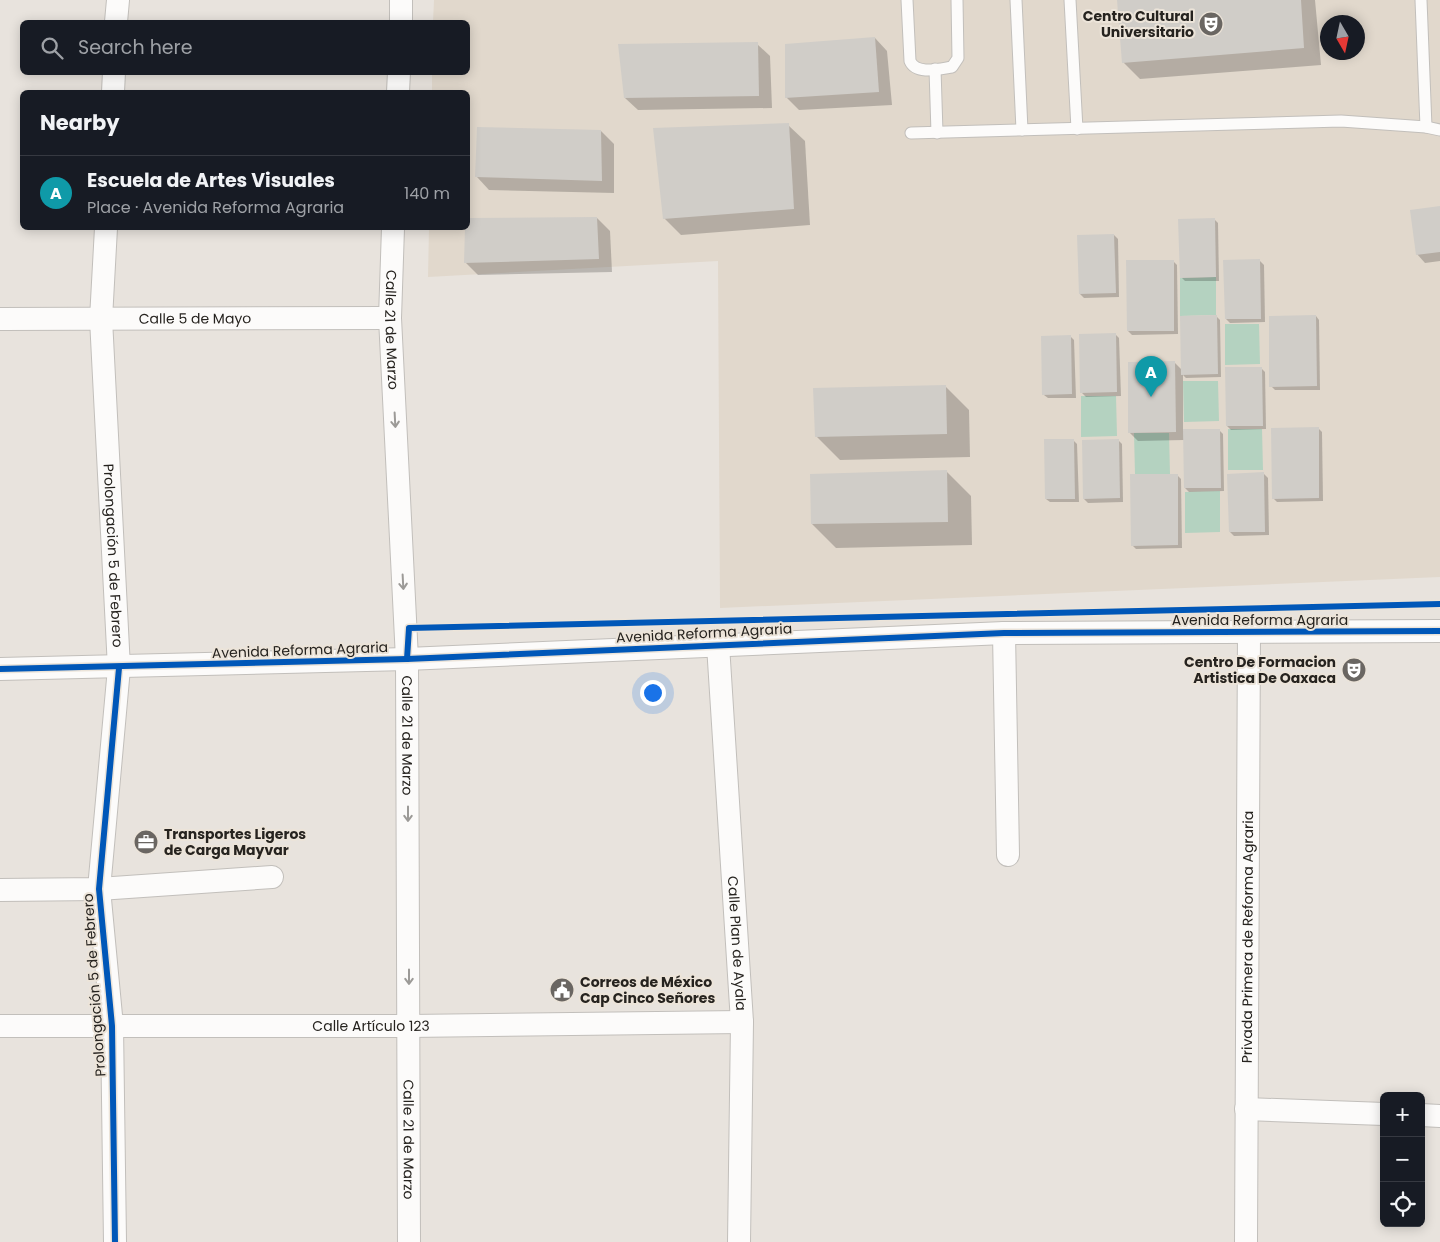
<!DOCTYPE html>
<html lang="en">
<head>
<meta charset="utf-8">
<style>
	:root { --surface:#171b24; --page:#20242c; --text:#f1f3f6; --muted:#9ea1a6; --line:#363941; --accent:#6a6662 }
	body { margin:0; font-family:Poppins,sans-serif; background:var(--page); color:var(--text) }
	.controls { position:absolute; right:15px; bottom:15px; display:grid; overflow:hidden; border-radius:8px; box-shadow:0 2px 12px #0003 }
	.controls button { width:45px; height:45px; display:grid; place-items:center; padding:0; border:0; border-bottom:1px solid var(--line); background:var(--surface); color:var(--text); font:25px sans-serif }
	.compass { position:absolute; left:1320px; top:15px; width:45px; height:45px; border-radius:50%; background:var(--surface); box-shadow:0 2px 12px #0003; rotate:171deg }
	.you { position:absolute; left:652px; top:692px; width:18px; height:18px; margin:-12px; border:4px solid #fff; border-radius:50%; background:#1a73e8; box-shadow:0 0 0 8px #1a73e833 }
	.badge { display:grid; place-items:center; width:32px; height:32px; border-radius:50%; background:var(--accent); color:#fff; font-size:16px; font-weight:700 }
	.pin { position:absolute; translate:-50% -41px; filter:drop-shadow(0 1px 2px #0008) }
	.pin::after { content:''; position:absolute; top:26px; width:18px; height:15px; background:inherit; clip-path:polygon(0 0,100% 0,50% 100%) }
	.list { margin:0; padding:0; list-style:none }
	h2 { display:flex; justify-content:space-between; align-items:center; height:65px; margin:0; padding:0 20px; font-size:21px }
	h2 small { font-size:16px; font-weight:400; color:var(--muted) }
	.list li { display:grid; grid-template-columns:32px 1fr auto; gap:15px; align-items:center; box-sizing:border-box; height:75px; padding:0 20px; border-top:1px solid var(--line) }
	.list b { display:block; font-size:19px; white-space:nowrap }
	.list p { margin:0; font-size:16px; white-space:nowrap; color:var(--muted) }
	.list em { font-size:16px; font-style:normal; color:var(--muted) }
	.icon { flex:none; width:28px; height:28px; fill:none; stroke:currentColor; stroke-width:2; stroke-linecap:round; stroke-linejoin:round }
	.map { position:relative; flex:none; width:1440px; height:1242px; overflow:hidden }
	.search { position:absolute; background:var(--surface); box-shadow:0 2px 12px #0003; left:20px; top:20px; width:450px; height:55px; display:flex; align-items:center; gap:12px; box-sizing:border-box; padding:0 18px; border-radius:8px; color:var(--muted); font-size:19px }
	.panel { position:absolute; background:var(--surface); box-shadow:0 2px 12px #0003; left:20px; top:90px; width:450px; height:140px; border-radius:8px }
	.map>svg:first-child { display:block }
	.built { fill:#e1d8cc; fill-rule:evenodd }
	.green { fill:#b4d2c0 }
	.shadow { fill:#0003 }
	.building { fill:#d0cdc8 }
	.lines { fill:none; stroke-linecap:round; stroke-linejoin:round }
	.lane-casing { stroke:#c2bfbb; stroke-width:13 }
	.street-casing { stroke:#c2bfbb; stroke-width:24 }
	.lane { stroke:#fcfbfa; stroke-width:11 }
	.street { stroke:#fcfbfa; stroke-width:22 }
	.cycleway-casing { stroke:#ece4d9; stroke-width:9 }
	.cycleway { stroke:#0057b8; stroke-width:6 }
	.oneway { stroke:#9c9a97 }
	.labels { text-anchor:middle; dominant-baseline:central; stroke-width:4; stroke-linejoin:round; paint-order:stroke }
	.poi-label { font-size:14px; font-weight:bold; fill:#26231f; stroke:#ece4d9; text-anchor:end }
	.street-label { font-size:14px; fill:#26231f; stroke:#ece4d9 }
</style>
</head>
<body>
<div class="map">
<svg width="1440" height="1242" viewBox="0 0 1440 1242">
	<rect width="100%" height="100%" fill="#e8e3dd"/>
	<!-- built -->
	<path class="built" d="M434 0H1440V577L720 608 718 261 428 277 429 228H468V92H432V73L468 72V22H433ZM1328 22H1358V52H1328Z"/>
	<!-- green -->
	<g class="green">
		<path d="M1216 277V315L1180 316V278Z"/>
		<path d="M1225 324H1259L1260 364 1225 365Z"/>
		<path d="M1183 381H1218L1219 421 1184 422Z"/>
		<path d="M1081 396H1116L1117 436 1081 437Z"/>
		<path d="M1228 429H1262L1263 470H1228Z"/>
		<path d="M1134 433H1169L1170 474H1135Z"/>
		<path d="M1220 491V532L1185 533V492Z"/>
	</g>
	<!-- shadow -->
	<g class="shadow">
		<path d="M1118 0H1315L1321 65 1140 79 1123 62Z"/>
		<path d="M875 38 887 51 892 105 799 110 786 97Z"/>
		<path d="M757 44 770 56 772 108 638 110 625 98Z"/>
		<path d="M788 125 805 141 810 225 681 235 664 218Z"/>
		<path d="M601 131 614 144V193L489 190 477 177Z"/>
		<path d="M1440 207V261L1425 263 1417 254Z"/>
		<path d="M597 218 610 231 612 272 478 275 465 262 468 219Z"/>
		<path d="M1214 219 1218 223 1219 281H1185L1181 277Z"/>
		<path d="M1114 235 1118 239 1119 297 1084 298 1080 294Z"/>
		<path d="M1173 261 1177 265 1178 334 1132 335 1128 331Z"/>
		<path d="M1260 261 1264 265 1265 322 1230 323 1226 319Z"/>
		<path d="M1216 316 1220 320 1221 377 1186 378 1183 375V431L1219 430 1223 434 1224 491 1189 492 1185 488 1184 440 1138 441 1129 432 1174 362 1182 370Z"/>
		<path d="M1316 316 1319 320 1320 390H1275L1271 386Z"/>
		<path d="M1115 334 1119 338 1121 396 1086 397 1082 393Z"/>
		<path d="M1070 336 1074 340 1076 398H1048L1044 395Z"/>
		<path d="M1261 368 1265 372 1266 429 1231 430 1227 426Z"/>
		<path d="M945 386 969 410 970 457 840 460 816 436Z"/>
		<path d="M1318 428 1322 432 1323 501 1277 502 1273 498Z"/>
		<path d="M1073 440 1077 444 1079 502H1050L1046 499Z"/>
		<path d="M1118 440 1122 444 1123 502 1088 503 1084 499Z"/>
		<path d="M947 472 971 496 972 545 836 548 812 524Z"/>
		<path d="M1264 474 1268 478 1269 535 1234 536 1230 532Z"/>
		<path d="M1177 475 1181 479 1182 548 1136 549 1132 545Z"/>
	</g>
	<!-- building -->
	<g class="building">
		<path d="M1117 0H1301L1304 48 1122 63Z"/>
		<path d="M875 37 879 92 785 98V44Z"/>
		<path d="M758 42 759 96 624 98 618 44Z"/>
		<path d="M789 123 794 209 663 219 653 128Z"/>
		<path d="M477 127 601 130 602 181 475 177Z"/>
		<path d="M1440 206V252L1416 255 1410 210Z"/>
		<path d="M597 217 599 259 464 263 465 228H468V218Z"/>
		<path d="M1215 218 1216 277 1180 278 1178 219Z"/>
		<path d="M1114 234 1116 293 1079 294 1077 235Z"/>
		<path d="M1260 259 1261 319H1225L1223 260Z"/>
		<path d="M1126 260H1174V331H1127Z"/>
		<path d="M1217 315 1218 374 1181 375 1180 316Z"/>
		<path d="M1316 315 1317 386 1269 387V316Z"/>
		<path d="M1116 333 1117 392 1080 393 1079 334Z"/>
		<path d="M1071 335 1072 394 1042 395 1041 336Z"/>
		<path d="M1175 361 1176 432 1128 433V362Z"/>
		<path d="M1225 367H1262L1263 426H1226Z"/>
		<path d="M946 385 947 434 815 437 813 388Z"/>
		<path d="M1319 427V498L1272 499 1271 428Z"/>
		<path d="M1183 429H1220L1221 488H1184Z"/>
		<path d="M1044 439H1074L1075 499H1045Z"/>
		<path d="M1119 439 1120 498 1083 499 1082 440Z"/>
		<path d="M947 470 948 522 811 524 810 474Z"/>
		<path d="M1264 472 1265 532H1229L1227 474Z"/>
		<path d="M1130 474H1178V545L1131 546Z"/>
	</g>
	<g class="lines">
		<defs>
			<g id="lane">
				<path d="M907 0 910 61C916 75 939 69 952 67L958 58 957 0"/>
				<path d="M1016 0 1022 130"/>
				<path d="M1070 0 1077 129"/>
				<path d="M1421 0 1426 127"/>
				<path d="M935 69 937 133"/>
				<path d="M911 133 1341 121 1426 127 1440 130"/>
			</g>
			<g id="street">
				<path d="M116 22 118 0"/>
				<path d="M401 22V0"/>
				<path d="M113 92 114 72"/>
				<path d="M398 92 399 72"/>
				<path id="s1" d="M106 228 101 319 119 668 99 889 112 1026 115 1242"/>
				<path id="s2" d="M393 228 390 318 407 659 409 1242"/>
				<path id="s3" d="M0 319 390 318"/>
				<path d="M1004 633 1008 855"/>
				<path id="s4" d="M718 645 742 1022 739 1242"/>
				<path d="M0 669 407 659 1004 633 1440 631"/>
				<path d="M0 890 99 889 272 877"/>
				<path id="s5" d="M0 1026H409L742 1022"/>
				<path d="M1246 1109 1384 1114"/>
				<path d="M1421 1115 1440 1116"/>
				<path id="s6" d="M1246 1242 1249 633"/>
			</g>
		</defs>
		<!-- lane casing -->
		<use href="#lane" class="lane-casing"/>
		<!-- street casing -->
		<use href="#street" class="street-casing"/>
		<!-- lane -->
		<use href="#lane" class="lane"/>
		<!-- street -->
		<use href="#street" class="street"/>
		<defs>
			<g id="cycleway">
				<path d="M407 659 409 628 1440 604"/>
				<path d="M0 669 407 659 1004 633 1440 631"/>
				<path d="M115 1242 112 1026 99 889 119 668"/>
			</g>
		</defs>
		<!-- cycleway casing -->
		<use href="#cycleway" class="cycleway-casing"/>
		<!-- cycleway -->
		<use href="#cycleway" class="cycleway"/>
	</g>
	<!-- one-way arrows -->
	<defs><path id="oneway-shaft" d="M-6 0H5M1.5-3L5.5 0L1.5 3" fill="none" stroke-width="1.6" stroke-linecap="round" stroke-linejoin="round" transform="scale(1.25)"/></defs>
	<g class="oneway">
		<use href="#oneway-shaft" transform="translate(395 420) rotate(87)"/>
		<use href="#oneway-shaft" transform="translate(403 582) rotate(87)"/>
		<use href="#oneway-shaft" transform="translate(408 814) rotate(90)"/>
		<use href="#oneway-shaft" transform="translate(409 977) rotate(90)"/>
	</g>
	<!-- icons -->
	<defs>
		<symbol id="theatre-disc" viewBox="-11 -11 22 22"><circle r="9.5" fill="#6a6662" stroke="#ece4d9"/><path d="M-5-5.5Q0-4 5-5.5V0Q5 5 0 6Q-5 5-5 0ZM-3.3-2.5H-1v1.5H-3.3ZM1-2.5H3.3v1.5H1ZM-2.8 1Q0 5.5 2.8 1Z" fill="#fff"/></symbol>
		<symbol id="office-disc" viewBox="-11 -11 22 22"><circle r="9.5" fill="#6a6662" stroke="#ece4d9"/><path d="M-6-3h4V-5.5h4V-3h4V5H-6ZM-1-4.5V-3h2v-1.5ZM-6 0V1H6V0Z" fill="#fff"/></symbol>
		<symbol id="civic-disc" viewBox="-11 -11 22 22"><circle r="9.5" fill="#6a6662" stroke="#ece4d9"/><path d="M-.6-6.5H3V-4.5H.6V-3L4-1V1h2V6H-6V1h2V-1L-.6-3ZM-1.2 2.5V6h2.4V2.5Z" fill="#fff"/></symbol>
	</defs>
	<g fill-rule="evenodd">
		<use href="#theatre-disc" x="1197" y="10" width="28" height="28"/>
		<use href="#theatre-disc" x="1340" y="656" width="28" height="28"/>
		<use href="#office-disc" x="132" y="828" width="28" height="28"/>
		<use href="#civic-disc" x="548" y="976" width="28" height="28"/>
	</g>
	<g class="labels">
		<!-- poi labels -->
		<g class="poi-label">
			<text x="1194" y="16">Centro Cultural<tspan x="1194" dy="16">Universitario</tspan></text>
			<text x="1336" y="662">Centro De Formacion<tspan x="1336" dy="16">Artistica De Oaxaca</tspan></text>
			<text x="164" y="834" text-anchor="start">Transportes Ligeros<tspan x="164" dy="16">de Carga Mayvar</tspan></text>
			<text x="580" y="982" text-anchor="start">Correos de México<tspan x="580" dy="16">Cap Cinco Señores</tspan></text>
		</g>
		<!-- street labels -->
		<g class="street-label">
			<text stroke="none"><textPath href="#s3" startOffset="195">Calle 5 de Mayo</textPath></text>
			<text stroke="none"><textPath href="#s2" startOffset="102">Calle 21 de Marzo</textPath></text>
			<text stroke="none"><textPath href="#s1" startOffset="328">Prolongación 5 de Febrero</textPath></text>
			<text x="1260" y="620">Avenida Reforma Agraria</text>
			<text transform="translate(704 633) rotate(-3)">Avenida Reforma Agraria</text>
			<text transform="translate(300 650) rotate(-2)">Avenida Reforma Agraria</text>
			<text stroke="none"><textPath href="#s2" startOffset="508">Calle 21 de Marzo</textPath></text>
			<text stroke="none"><textPath href="#s6" startOffset="305">Privada Primera de Reforma Agraria</textPath></text>
			<text stroke="none"><textPath href="#s4" startOffset="299">Calle Plan de Ayala</textPath></text>
			<text transform="translate(94 985) rotate(-94)">Prolongación 5 de Febrero</text>
			<text stroke="none"><textPath href="#s5" startOffset="371">Calle Artículo 123</textPath></text>
			<text stroke="none"><textPath href="#s2" startOffset="912">Calle 21 de Marzo</textPath></text>
		</g>
	</g>
</svg>
<div class="controls">
<button>+</button>
<button>−</button>
<button><svg class="icon" aria-label="locate" viewBox="0 0 24 24"><circle cx="12" cy="12" r="6"/><path d="M12 2v4M12 18v4M2 12h4M18 12h4"/></svg></button>
</div>
<svg class="compass" viewBox="-18 -18 36 36"><path d="M0-13l5 13h-10z" fill="#e53935"/><path d="M0 13l5-13h-10z" fill="#9ea1a6"/></svg>
<div class="you"></div>
<div class="pin badge" style="left:1151px;top:397px;background:#0f9aa8">A</div>
<div class="search"><svg class="icon" aria-label="search" viewBox="0 0 24 24"><circle cx="10" cy="10" r="6"/><path d="M15 15l6 6"/></svg>Search here</div>
<section class="panel">
<h2>Nearby<small></small></h2>
<ul class="list">
<li><span class="badge" style="background:#0f9aa8">A</span><div><b>Escuela de Artes Visuales</b><p>Place · Avenida Reforma Agraria</p></div><em>140 m</em></li>
</ul>
</section>
</div>
</body>
</html>
